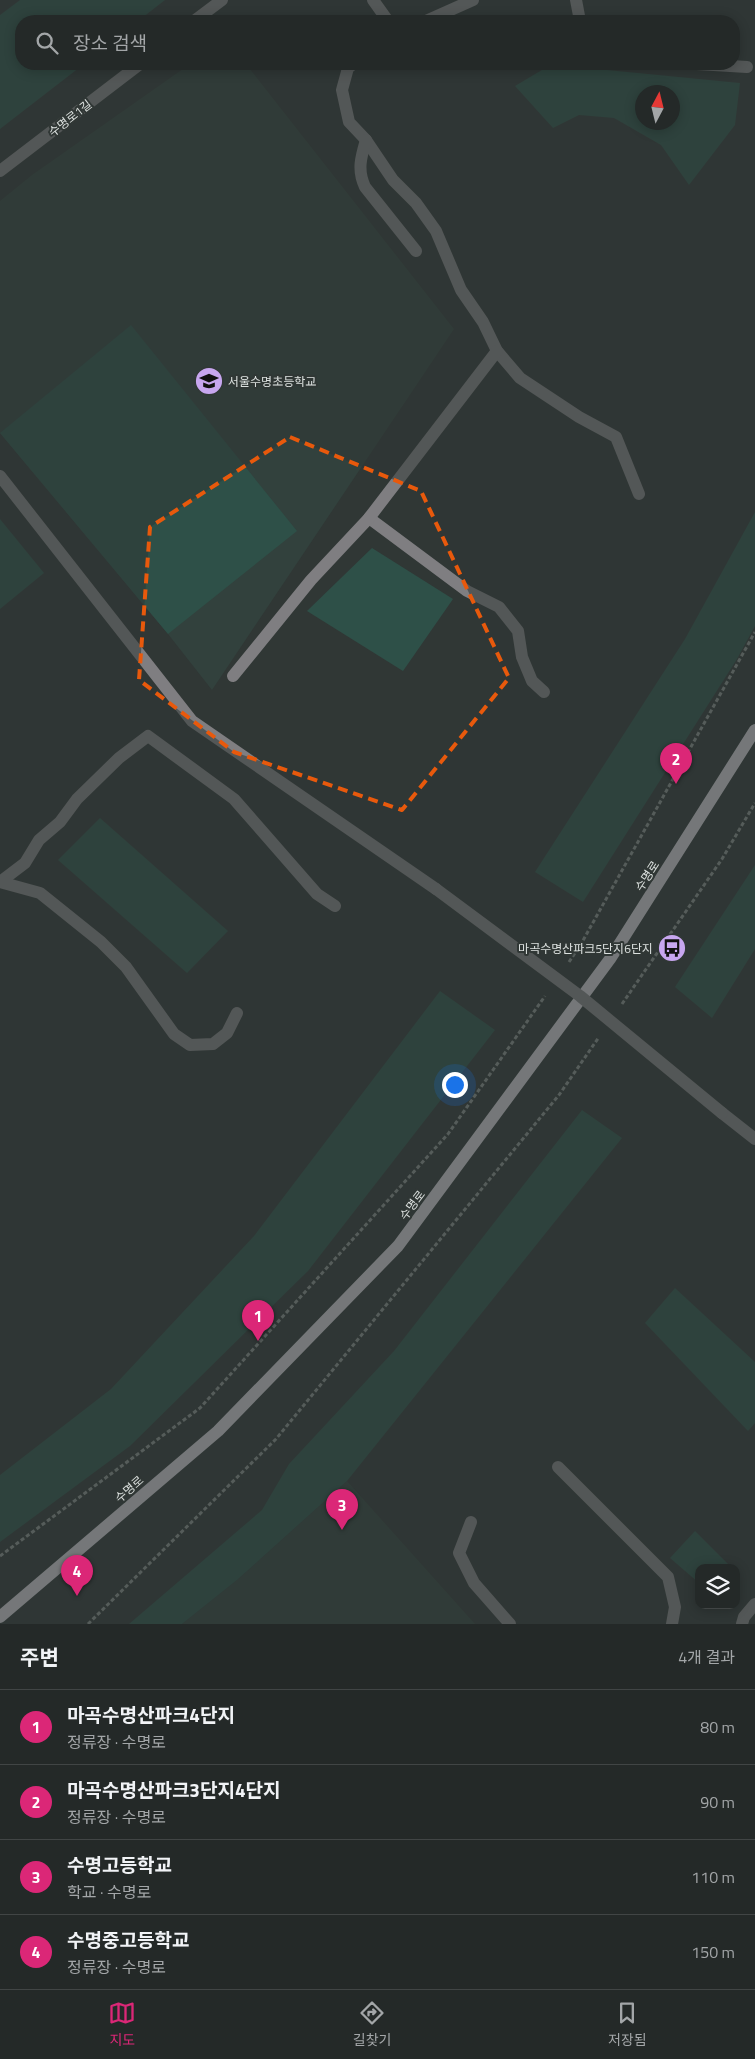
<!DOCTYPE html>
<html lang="ko">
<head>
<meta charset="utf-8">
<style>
	:root { --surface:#242928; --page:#303534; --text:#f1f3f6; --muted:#a3a6a8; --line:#414545; --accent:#db2777 }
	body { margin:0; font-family:"Titillium Web","Noto Sans KR",sans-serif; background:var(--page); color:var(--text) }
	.controls { position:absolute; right:15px; bottom:15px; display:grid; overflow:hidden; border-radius:10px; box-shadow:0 2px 12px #0003 }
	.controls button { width:45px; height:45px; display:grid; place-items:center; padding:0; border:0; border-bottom:1px solid var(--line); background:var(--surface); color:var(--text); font:25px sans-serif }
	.compass { position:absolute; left:635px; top:85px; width:45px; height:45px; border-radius:50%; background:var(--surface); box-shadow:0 2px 12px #0003; rotate:7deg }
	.you { position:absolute; left:454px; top:1084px; width:18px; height:18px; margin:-12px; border:4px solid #fff; border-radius:50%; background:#1a73e8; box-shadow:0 0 0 8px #1a73e833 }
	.badge { display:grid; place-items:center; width:32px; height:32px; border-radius:50%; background:var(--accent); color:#fff; font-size:16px; font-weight:700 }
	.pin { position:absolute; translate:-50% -41px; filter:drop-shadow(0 1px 2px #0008) }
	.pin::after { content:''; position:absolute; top:26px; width:18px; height:15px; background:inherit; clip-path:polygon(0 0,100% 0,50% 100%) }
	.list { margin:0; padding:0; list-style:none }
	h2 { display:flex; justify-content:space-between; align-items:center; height:65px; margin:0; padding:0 20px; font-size:21px }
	h2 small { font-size:16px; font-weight:400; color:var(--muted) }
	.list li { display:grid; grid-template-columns:32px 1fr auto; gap:15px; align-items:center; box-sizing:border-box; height:75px; padding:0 20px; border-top:1px solid var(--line) }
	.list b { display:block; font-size:19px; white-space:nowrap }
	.list p { margin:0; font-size:16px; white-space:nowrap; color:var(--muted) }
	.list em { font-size:16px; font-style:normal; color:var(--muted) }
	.icon { flex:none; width:28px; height:28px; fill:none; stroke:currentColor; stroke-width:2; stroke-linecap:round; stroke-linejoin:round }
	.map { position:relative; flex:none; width:755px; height:1624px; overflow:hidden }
	.search { position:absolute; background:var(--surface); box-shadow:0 2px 12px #0003; left:15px; right:15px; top:15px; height:55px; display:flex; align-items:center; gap:12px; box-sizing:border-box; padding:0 18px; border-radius:20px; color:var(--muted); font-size:19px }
	.sheet { height:365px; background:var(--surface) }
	nav { display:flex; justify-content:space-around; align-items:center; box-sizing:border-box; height:70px; border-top:1px solid var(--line); background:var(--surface); font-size:14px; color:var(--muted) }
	nav a { display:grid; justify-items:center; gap:2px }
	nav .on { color:var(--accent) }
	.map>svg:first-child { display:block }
	.built { fill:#32413d }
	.green { fill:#2e5048; fill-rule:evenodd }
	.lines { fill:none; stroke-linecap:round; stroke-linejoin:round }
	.path { stroke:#848a88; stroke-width:3; stroke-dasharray:4 2.5; stroke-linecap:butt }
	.minor { stroke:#7f7e81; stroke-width:12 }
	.major { stroke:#c9c6cd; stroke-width:12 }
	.minor-bridge { stroke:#7f7e81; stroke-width:12 }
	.marked { fill:none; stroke:#e8590c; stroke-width:4; stroke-dasharray:10 6; stroke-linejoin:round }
	.labels { text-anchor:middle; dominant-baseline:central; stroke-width:4; stroke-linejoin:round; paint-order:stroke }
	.street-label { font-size:12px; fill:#dce1df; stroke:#303735 }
	.poi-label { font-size:12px; fill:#dce1df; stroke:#303735; text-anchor:start }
</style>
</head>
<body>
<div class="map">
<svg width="755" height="1624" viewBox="0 0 755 1624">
	<rect width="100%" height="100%" fill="#303735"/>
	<!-- built -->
	<g class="built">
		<path d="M190 64H246L454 329 212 690 168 634 0 433V201L32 175Z"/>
		<path d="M347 1481 475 1624H182L237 1580Z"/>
	</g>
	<!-- green -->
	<g class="green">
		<path d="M20 0H165L138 21H21V64H84L0 129V15Z"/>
		<path d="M552 64H591L597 69 740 83 735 125 689 185 661 145 614 118 579 115 553 128 515 86ZM642 92H672V122H642Z"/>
		<path d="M131 325 297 531 168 634 0 433Z"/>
		<path d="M755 512V626L737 659 583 902 535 872 685 639Z"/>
		<path d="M0 519 44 573 0 609Z"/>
		<path d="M372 548 453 599 403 671 307 611Z"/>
		<path d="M100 818 228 931 187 973 58 860Z"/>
		<path d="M755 865V949L712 1018 675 987Z"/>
		<path d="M440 991 495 1030 308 1271 130 1446 0 1542V1475L111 1389 254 1236Z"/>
		<path d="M582 1110 622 1138 347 1481 237 1580 182 1624H129L262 1510 289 1464 394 1351Z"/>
		<path d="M675 1288 755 1362V1423L748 1431 645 1323Z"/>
		<path d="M695 1531 732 1568H699V1583L670 1558Z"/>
	</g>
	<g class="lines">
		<!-- path -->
		<g class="path">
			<path d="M569 962 581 944 755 632"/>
			<path d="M622 1004 722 859 755 803"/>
			<path d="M0 1556 200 1408 448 1134 545 996"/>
			<path d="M88 1624 276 1439 559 1095 599 1037"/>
		</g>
		<!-- minor -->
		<g class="minor">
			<path d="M373 0 388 21"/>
			<path d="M576 0 580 21"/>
			<path d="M194 21 222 0"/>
			<path d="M426 21 473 0"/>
			<path d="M353 64 348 68 342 90 349 122 366 140 393 180 416 203 436 231 461 290 483 322 497 351 520 378 579 417 616 437 639 494"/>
			<path d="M697 64 747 67"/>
			<path d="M366 140C361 157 357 170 365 187L416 251"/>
			<path d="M0 171 140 64"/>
			<path d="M0 476 192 721 436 889"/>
			<path d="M369 518 467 591 499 607 518 631 522 657 532 681 544 692"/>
			<path d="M233 676 311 580 369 518 497 351"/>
			<path d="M0 882 25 863 39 840 60 822 77 799 119 758 148 736 234 799 317 894 335 906"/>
			<path d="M0 882 40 893 101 942 126 967 174 1034 190 1045 213 1044 227 1033 237 1013"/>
			<path d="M722 1113 755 1139"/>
			<path d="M558 1467 668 1577 675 1607 672 1624"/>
			<path d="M471 1522 459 1553 474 1583 510 1624"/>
			<path d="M742 1624 744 1617 755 1604"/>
		</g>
		<!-- major -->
		<path class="major" d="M0 1617 218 1431 398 1246 610 959 755 730"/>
		<!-- minor-bridge -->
		<path class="minor-bridge" d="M436 889 580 996 722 1113"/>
	</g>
	<!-- marked area -->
	<path d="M0 0H755V1624H0ZM290 437 421 491 509 678 402 810 234 752 139 680 150 527Z" fill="#303735" fill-opacity=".55" fill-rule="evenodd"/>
	<path class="marked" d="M290 437 421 491 509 678 402 810 234 752 139 680 150 527Z"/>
	<!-- icons -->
	<defs>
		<symbol id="school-disc" viewBox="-11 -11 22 22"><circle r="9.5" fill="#c7a6ef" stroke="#303735"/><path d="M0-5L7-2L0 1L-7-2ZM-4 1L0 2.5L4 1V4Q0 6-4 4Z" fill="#111"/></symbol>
		<symbol id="bus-disc" viewBox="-11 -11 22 22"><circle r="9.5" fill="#c7a6ef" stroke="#303735"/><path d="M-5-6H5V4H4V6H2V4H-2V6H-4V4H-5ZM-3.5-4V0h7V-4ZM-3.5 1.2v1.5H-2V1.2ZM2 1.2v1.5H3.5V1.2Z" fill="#111"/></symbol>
	</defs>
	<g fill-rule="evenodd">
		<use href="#school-disc" x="193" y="365" width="32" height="32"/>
		<use href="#bus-disc" x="656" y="932" width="32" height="32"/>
	</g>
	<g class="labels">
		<!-- street labels -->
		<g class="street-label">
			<text transform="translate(70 118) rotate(-38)">수명로1길</text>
			<text transform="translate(647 876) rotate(-57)">수명로</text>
			<text transform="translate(412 1205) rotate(-53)">수명로</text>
			<text transform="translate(129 1489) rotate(-41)">수명로</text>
		</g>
		<!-- poi labels -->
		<g class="poi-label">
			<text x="228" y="381">서울수명초등학교</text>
			<text x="653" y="948" text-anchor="end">마곡수명산파크5단지6단지</text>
		</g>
	</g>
</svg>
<div class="controls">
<button><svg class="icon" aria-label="layers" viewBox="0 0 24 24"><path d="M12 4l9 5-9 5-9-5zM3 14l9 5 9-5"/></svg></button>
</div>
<svg class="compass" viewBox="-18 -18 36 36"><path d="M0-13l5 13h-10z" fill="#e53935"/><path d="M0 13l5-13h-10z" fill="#a3a6a8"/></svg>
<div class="you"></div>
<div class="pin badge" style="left:258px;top:1341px">1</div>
<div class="pin badge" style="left:676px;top:784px">2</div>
<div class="pin badge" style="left:342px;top:1530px">3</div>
<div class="pin badge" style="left:77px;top:1596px">4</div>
<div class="search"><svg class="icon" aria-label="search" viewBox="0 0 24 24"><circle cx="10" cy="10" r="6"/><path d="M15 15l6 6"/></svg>장소 검색</div>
</div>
<section class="sheet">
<h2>주변<small>4개 결과</small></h2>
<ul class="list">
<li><span class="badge">1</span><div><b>마곡수명산파크4단지</b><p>정류장 · 수명로</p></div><em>80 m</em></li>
<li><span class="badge">2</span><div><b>마곡수명산파크3단지4단지</b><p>정류장 · 수명로</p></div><em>90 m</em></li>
<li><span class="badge">3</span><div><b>수명고등학교</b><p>학교 · 수명로</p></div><em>110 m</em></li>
<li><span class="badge">4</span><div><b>수명중고등학교</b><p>정류장 · 수명로</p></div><em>150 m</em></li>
</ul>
</section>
<nav>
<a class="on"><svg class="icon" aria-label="map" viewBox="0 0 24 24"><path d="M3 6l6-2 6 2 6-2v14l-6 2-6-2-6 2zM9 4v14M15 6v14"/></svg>지도</a>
<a><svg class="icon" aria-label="directions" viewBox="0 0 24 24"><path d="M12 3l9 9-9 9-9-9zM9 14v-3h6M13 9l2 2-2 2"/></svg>길찾기</a>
<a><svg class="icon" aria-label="saved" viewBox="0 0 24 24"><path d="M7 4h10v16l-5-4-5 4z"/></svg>저장됨</a>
</nav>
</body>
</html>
